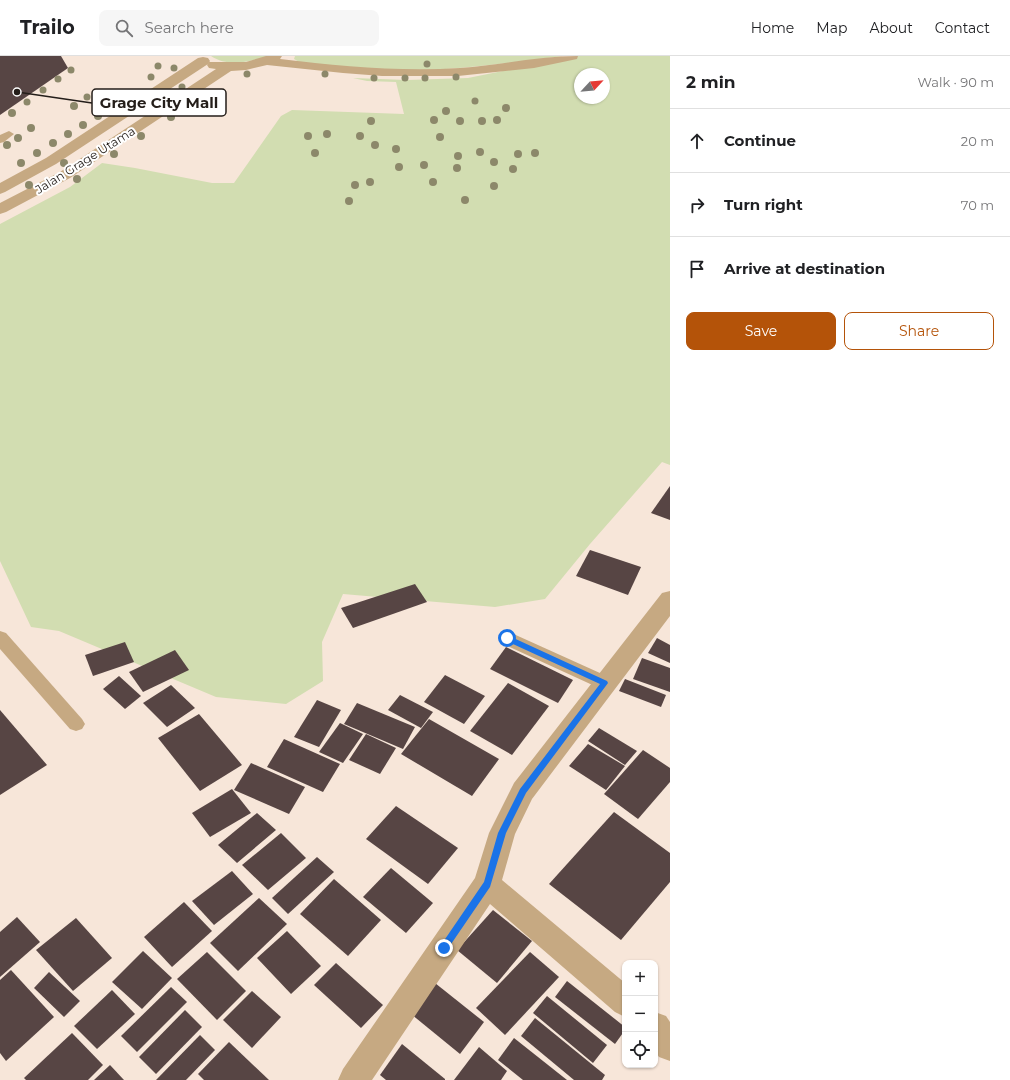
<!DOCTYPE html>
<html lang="en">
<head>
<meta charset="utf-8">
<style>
	:root { --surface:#fff; --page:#f6f6f6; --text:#202124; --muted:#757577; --line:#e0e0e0; --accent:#b45309 }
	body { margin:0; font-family:Montserrat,sans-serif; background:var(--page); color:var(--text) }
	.controls { position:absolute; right:12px; bottom:12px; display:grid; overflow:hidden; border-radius:8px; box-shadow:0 1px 3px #0004 }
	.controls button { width:36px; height:36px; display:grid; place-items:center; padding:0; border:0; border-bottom:1px solid var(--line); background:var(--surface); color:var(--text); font:20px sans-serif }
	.compass { position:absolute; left:574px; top:12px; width:36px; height:36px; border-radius:50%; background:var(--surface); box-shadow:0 1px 3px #0004; rotate:64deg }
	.stop { position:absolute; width:12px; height:12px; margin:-9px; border:3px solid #1a73e8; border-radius:50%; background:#fff }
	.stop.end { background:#1a73e8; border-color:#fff; box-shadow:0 1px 4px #0008 }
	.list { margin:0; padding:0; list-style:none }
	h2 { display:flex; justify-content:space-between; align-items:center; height:52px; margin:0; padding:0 16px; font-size:17px }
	h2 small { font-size:13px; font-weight:400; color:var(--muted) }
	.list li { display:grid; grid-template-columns:26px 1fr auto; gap:12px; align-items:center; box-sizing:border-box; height:64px; padding:0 16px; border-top:1px solid var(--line) }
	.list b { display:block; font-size:15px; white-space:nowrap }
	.list em { font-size:13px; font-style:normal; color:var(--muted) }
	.actions { display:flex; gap:8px; padding:12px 16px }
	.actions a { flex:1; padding:9px 0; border:1px solid var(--accent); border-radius:8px; text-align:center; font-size:14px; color:var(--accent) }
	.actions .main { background:var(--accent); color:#fff }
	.icon { flex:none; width:22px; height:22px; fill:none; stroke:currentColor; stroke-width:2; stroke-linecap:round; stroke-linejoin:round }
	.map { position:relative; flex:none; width:670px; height:1024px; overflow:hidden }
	header { display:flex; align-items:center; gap:24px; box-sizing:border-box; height:56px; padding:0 20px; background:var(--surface); border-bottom:1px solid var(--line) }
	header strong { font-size:19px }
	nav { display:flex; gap:22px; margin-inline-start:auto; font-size:14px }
	.search { width:280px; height:36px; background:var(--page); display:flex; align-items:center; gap:10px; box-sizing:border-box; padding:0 14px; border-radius:8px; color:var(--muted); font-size:15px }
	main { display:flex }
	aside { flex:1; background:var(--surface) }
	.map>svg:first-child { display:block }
	.green { fill:#d2ddb1; fill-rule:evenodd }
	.building { fill:#574544 }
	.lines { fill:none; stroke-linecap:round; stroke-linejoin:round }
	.service { fill:#c6a982; fill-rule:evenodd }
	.minor { fill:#c6a982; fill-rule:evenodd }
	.tree { fill:#8c886a }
	.route { fill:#1a73e8 }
	.labels { text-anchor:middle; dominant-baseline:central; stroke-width:4; stroke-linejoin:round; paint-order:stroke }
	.far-street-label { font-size:12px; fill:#241e1a; stroke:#fff }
	.leader { fill:none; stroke:#241e1a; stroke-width:1.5 }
	.callout-dot { fill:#241e1a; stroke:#fff; stroke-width:1.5 }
	.callout { fill:#fff; stroke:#241e1a; stroke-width:1.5 }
	.callout-label { font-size:15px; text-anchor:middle; font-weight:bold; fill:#241e1a }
</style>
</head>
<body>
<header>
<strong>Trailo</strong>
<div class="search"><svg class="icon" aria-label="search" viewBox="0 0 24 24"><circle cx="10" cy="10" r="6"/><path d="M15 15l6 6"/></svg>Search here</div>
<nav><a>Home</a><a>Map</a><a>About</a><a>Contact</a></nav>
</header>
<main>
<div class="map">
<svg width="670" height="1024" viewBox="0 0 670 1024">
	<rect width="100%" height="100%" fill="#f7e6d9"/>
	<!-- green -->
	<g class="green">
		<path d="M211 0H269C250 5 229 12 211 0Z"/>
		<path d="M295 0H563C515 6 467 13 420 14 380 15 340 10 301 7L294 3Z"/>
		<path d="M578 0H670V409L662 406 590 488 545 543 495 551 343 538 322 586 323 625 286 648 216 641 59 575 31 571 0 505V168L70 131 102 107 135 112 212 127H234L281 60 292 54 404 58 396 26 367 25 353 22 407 24 468 22ZM580 18H604V42H580Z"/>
	</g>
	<!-- building -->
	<g class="building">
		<path d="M0 0H61L68 12 0 59Z"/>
		<path d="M670 430V464L651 457Z"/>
		<path d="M590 494 641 511 628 539 576 520Z"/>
		<path d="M415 528 427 546 353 572 341 552Z"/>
		<path d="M657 582 670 589V607L648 597Z"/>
		<path d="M125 586 134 606 93 620 85 599Z"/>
		<path d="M506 591 573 624 558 647 490 613Z"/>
		<path d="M175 594 189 614 143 636 129 616Z"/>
		<path d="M642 602 670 612V636L633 623Z"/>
		<path d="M445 619 485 640 464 668 424 646Z"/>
		<path d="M119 620 141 640 125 653 103 633Z"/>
		<path d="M625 623 666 639 661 651 619 635Z"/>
		<path d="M508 627 549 650 512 699 470 675Z"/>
		<path d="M171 629 195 652 167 671 143 647Z"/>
		<path d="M400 639 433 656 421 672 388 654Z"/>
		<path d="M317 644 341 654 319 691 294 681Z"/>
		<path d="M357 647 415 671 403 693 344 668Z"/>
		<path d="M0 654 47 709 0 739Z"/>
		<path d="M199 658 242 709 200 735 158 682Z"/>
		<path d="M429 663 499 703 472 740 401 698Z"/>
		<path d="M340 667 363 678 343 707 319 696Z"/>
		<path d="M599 672 637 695 625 709 588 685Z"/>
		<path d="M366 678 396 692 380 718 349 704Z"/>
		<path d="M284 683 340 708 323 736 267 711Z"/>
		<path d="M588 688 625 710 606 734 569 710Z"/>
		<path d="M643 694 670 712V726L638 763 604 738Z"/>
		<path d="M251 707 305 731 289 758 234 734Z"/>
		<path d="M232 733 251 757 210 781 192 757Z"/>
		<path d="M396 750 458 792 428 828 366 783Z"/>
		<path d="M614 756 670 797V826L621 884 549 828Z"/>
		<path d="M257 757 276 774 237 807 218 789Z"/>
		<path d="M281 777 306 802 268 834 242 809Z"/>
		<path d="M317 801 334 816 288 858 272 842Z"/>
		<path d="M391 812 433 847 406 877 363 841Z"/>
		<path d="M232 815 253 838 214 869 192 845Z"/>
		<path d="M334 823 381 864 348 900 300 858Z"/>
		<path d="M259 842 287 868 238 915 210 887Z"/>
		<path d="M184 846 212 875 172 911 144 881Z"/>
		<path d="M493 854 532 885 497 927 457 894Z"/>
		<path d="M17 861 40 886 0 921V876Z"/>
		<path d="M76 862 112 902 73 935 36 894Z"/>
		<path d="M287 875 321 910 291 938 257 902Z"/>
		<path d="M143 895 172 922 142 953 112 926Z"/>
		<path d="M207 896 246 935 217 964 177 923Z"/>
		<path d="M530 896 559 921 505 979 476 952Z"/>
		<path d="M336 907 383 949 361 972 314 929Z"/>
		<path d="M11 914 54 961 6 1005 0 997V924Z"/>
		<path d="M49 916 80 945 64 961 34 932Z"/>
		<path d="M567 925 625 971V974L615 988 555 941Z"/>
		<path d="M435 927 484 966 460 998 411 958Z"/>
		<path d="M171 931 187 946 137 996 121 980Z"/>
		<path d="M112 934 135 958 97 993 74 970Z"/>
		<path d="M252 935 281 961 252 992 223 964Z"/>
		<path d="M547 940 607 989 593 1007 533 957Z"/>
		<path d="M185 954 202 971 156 1018 139 1001Z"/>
		<path d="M535 962 605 1019 602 1024H574L521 980Z"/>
		<path d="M72 977 103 1009 88 1024H26L24 1022Z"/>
		<path d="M200 979 215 994 186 1024H156Z"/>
		<path d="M514 982 567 1024H523L498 1004Z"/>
		<path d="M229 986 269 1024H204L198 1018Z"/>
		<path d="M402 988 445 1023V1024H386L380 1019Z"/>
		<path d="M479 991 507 1015 501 1024H454Z"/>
		<path d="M110 1009 124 1024H94Z"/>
	</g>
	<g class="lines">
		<!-- service -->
		<g class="service">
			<path d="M9 75 14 78 4 86 0 87V79Z"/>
			<path d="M0 575 6 577 82 663 85 668 82 673 76 675 70 673 0 593Z"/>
			<path d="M507 575 611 622 614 627 611 632 605 634 599 632 501 587 499 582 501 577Z"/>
		</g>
		<!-- minor -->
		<g class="minor">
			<path d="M266 0H282L280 3C340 10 400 16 460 12 500 9 539 0 578 0L577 3 534 12 458 20H382L343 17 267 9 246 14 231 15 70 122 6 156 0 158V147L60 116 216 13 209 12 207 9 209 6H246Z"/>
			<path d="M203 1 208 2 210 5 208 8 56 108 5 136 0 138V127L46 102 198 2Z"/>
			<path d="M670 535V560L532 743 515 778 502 824 625 927V961L615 956 490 848 372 1024H338L343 1013 475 822 489 777 514 727 662 537Z"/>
			<path d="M655 956 666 960 670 966V1005L659 1001 655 995Z"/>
		</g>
	</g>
	<!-- trees -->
	<g class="tree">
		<circle cx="427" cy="8" r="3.5"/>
		<circle cx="158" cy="10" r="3.5"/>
		<circle cx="174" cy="12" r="3.5"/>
		<circle cx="71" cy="14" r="3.5"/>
		<circle cx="247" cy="18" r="3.5"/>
		<circle cx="325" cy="18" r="3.5"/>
		<circle cx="151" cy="21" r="3.5"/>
		<circle cx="456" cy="21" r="3.5"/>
		<circle cx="374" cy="22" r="3.5"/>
		<circle cx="405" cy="22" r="3.5"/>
		<circle cx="425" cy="22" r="3.5"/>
		<circle cx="58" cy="23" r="3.5"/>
		<circle cx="182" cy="31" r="3.5"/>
		<circle cx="43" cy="34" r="3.5"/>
		<circle cx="87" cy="41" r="3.5"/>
		<circle cx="475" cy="45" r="3.5"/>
		<circle cx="27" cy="46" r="3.5"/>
		<circle cx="74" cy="50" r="4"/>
		<circle cx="506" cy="52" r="4"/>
		<circle cx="446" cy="55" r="4"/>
		<circle cx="12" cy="57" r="4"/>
		<circle cx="98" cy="60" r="4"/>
		<circle cx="171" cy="61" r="4"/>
		<circle cx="434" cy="64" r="4"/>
		<circle cx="497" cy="64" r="4"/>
		<circle cx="371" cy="65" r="4"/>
		<circle cx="460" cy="65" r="4"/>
		<circle cx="482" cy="65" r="4"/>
		<circle cx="83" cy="69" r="4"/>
		<circle cx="31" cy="72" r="4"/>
		<circle cx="68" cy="78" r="4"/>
		<circle cx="327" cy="78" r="4"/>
		<circle cx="141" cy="80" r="4"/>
		<circle cx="308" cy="80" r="4"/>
		<circle cx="360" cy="80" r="4"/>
		<circle cx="440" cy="81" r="4"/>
		<circle cx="18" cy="82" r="4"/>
		<circle cx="53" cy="87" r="4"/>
		<circle cx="7" cy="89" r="4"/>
		<circle cx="375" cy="89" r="4"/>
		<circle cx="396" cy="93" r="4"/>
		<circle cx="480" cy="96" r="4"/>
		<circle cx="37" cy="97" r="4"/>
		<circle cx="315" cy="97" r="4"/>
		<circle cx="535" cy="97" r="4"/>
		<circle cx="114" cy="98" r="4"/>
		<circle cx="518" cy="98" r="4"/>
		<circle cx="458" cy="100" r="4"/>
		<circle cx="494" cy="106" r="4"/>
		<circle cx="21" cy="107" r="4"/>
		<circle cx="64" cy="107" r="4"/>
		<circle cx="424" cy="109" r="4"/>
		<circle cx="399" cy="111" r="4"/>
		<circle cx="457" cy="112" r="4"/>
		<circle cx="513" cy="113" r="4"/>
		<circle cx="77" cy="123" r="4"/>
		<circle cx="370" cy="126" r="4"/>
		<circle cx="433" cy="126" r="4"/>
		<circle cx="29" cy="129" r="4"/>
		<circle cx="355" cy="129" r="4"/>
		<circle cx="494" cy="130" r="4"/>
		<circle cx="465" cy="144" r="4"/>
		<circle cx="349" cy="145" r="4"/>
	</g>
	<!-- route -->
	<path class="route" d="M507 579 607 625 608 627 526 737 506 777 490 831 447 894 444 896 441 894 440 892 441 889 484 826 498 777 520 733 600 628 504 584 503 582Z"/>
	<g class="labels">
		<!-- far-street labels -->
		<g class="far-street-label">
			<text transform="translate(85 104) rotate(-32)">Jalan Grage Utama</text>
		</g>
	</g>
	<!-- callouts -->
	<path class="leader" d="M17 36L92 47"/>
	<circle class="callout-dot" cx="17" cy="36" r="4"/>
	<rect class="callout" x="92" y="33" width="134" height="27" rx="4"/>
	<g class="callout-label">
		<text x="159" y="52">Grage City Mall</text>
	</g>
</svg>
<div class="controls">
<button>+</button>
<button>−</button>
<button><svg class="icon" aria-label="locate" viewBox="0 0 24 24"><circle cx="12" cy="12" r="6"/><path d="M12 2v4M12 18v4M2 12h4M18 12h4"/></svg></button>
</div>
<svg class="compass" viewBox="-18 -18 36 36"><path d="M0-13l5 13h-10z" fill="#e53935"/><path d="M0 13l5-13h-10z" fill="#757577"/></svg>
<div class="stop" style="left:507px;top:582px"></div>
<div class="stop end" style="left:444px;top:892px"></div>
</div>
<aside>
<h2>2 min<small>Walk · 90 m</small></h2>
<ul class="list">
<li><svg class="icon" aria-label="ahead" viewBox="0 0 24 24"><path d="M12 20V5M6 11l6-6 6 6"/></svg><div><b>Continue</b></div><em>20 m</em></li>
<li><svg class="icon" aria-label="right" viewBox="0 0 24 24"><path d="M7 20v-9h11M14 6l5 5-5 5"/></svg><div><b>Turn right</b></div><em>70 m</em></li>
<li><svg class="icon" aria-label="arrive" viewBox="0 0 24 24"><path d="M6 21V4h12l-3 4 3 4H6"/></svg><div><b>Arrive at destination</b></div></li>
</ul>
<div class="actions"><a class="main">Save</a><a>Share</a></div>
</aside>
</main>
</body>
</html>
